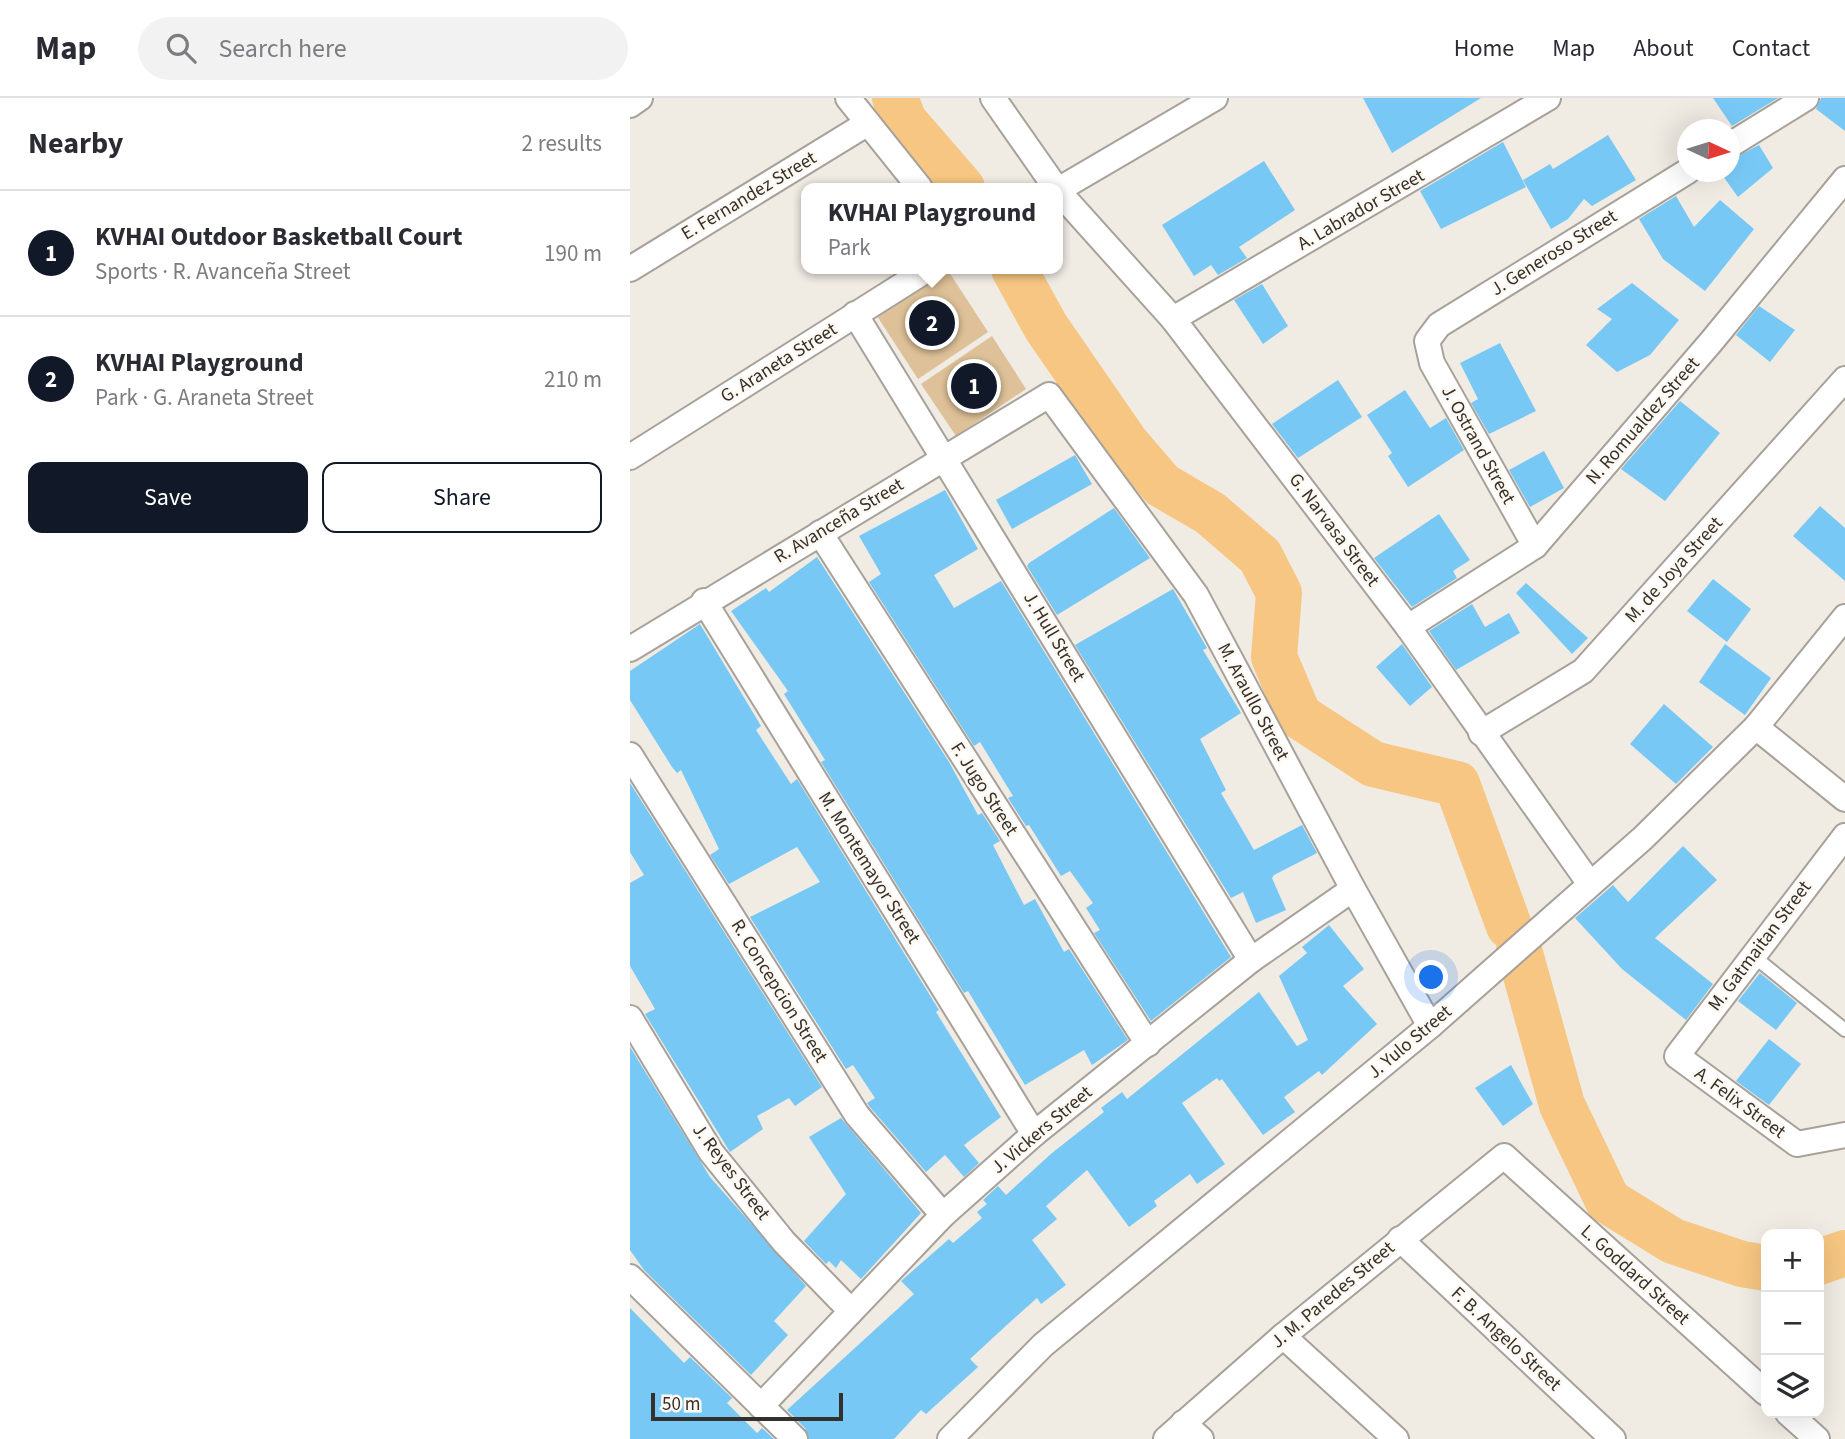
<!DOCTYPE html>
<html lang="en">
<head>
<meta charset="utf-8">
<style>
	:root { --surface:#fff; --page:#f2f2f3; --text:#2b2b33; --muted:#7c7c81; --line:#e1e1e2; --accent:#111827 }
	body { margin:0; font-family:"Source Sans 3",sans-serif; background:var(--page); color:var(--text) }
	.controls { position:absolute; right:21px; bottom:21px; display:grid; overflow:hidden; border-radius:14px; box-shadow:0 7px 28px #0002 }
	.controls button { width:63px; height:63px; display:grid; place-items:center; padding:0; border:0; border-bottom:2px solid var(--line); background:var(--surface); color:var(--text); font:35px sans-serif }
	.compass { position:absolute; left:1047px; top:21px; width:63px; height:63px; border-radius:50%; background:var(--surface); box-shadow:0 7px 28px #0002; rotate:94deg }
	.scale { position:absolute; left:21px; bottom:18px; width:192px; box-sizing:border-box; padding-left:7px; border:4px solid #33312e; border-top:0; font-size:19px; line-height:24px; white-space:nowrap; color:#33312e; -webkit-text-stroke:5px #fef8f0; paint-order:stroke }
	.you { position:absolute; left:802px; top:880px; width:24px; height:24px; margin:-18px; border:5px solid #fff; border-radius:50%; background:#1a73e8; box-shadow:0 0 0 10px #1a73e833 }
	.badge { display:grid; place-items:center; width:46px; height:46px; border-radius:50%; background:var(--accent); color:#fff; font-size:23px; font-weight:700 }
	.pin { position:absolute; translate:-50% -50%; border:4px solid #fff; box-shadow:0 2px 7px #0006 }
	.popup { position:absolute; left:171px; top:85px; width:262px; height:91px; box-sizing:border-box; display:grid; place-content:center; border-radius:14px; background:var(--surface); filter:drop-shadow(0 2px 5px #0005); font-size:23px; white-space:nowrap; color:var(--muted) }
	.popup b { font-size:26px; color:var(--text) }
	.popup::after { content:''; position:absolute; left:50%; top:100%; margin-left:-14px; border:14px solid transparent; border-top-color:var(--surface) }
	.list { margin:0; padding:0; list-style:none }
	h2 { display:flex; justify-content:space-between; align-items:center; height:91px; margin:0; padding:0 28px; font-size:30px }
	h2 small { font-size:23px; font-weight:400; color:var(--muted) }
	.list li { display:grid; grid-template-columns:46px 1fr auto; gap:21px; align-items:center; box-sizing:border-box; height:126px; padding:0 28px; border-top:2px solid var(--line) }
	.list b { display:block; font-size:26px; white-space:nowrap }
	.list p { margin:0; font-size:23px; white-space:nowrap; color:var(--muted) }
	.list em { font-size:23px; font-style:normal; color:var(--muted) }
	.actions { display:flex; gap:14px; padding:21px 28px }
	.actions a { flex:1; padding:16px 0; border:2px solid var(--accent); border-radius:14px; text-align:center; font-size:24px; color:var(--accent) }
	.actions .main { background:var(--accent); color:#fff }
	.icon { flex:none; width:38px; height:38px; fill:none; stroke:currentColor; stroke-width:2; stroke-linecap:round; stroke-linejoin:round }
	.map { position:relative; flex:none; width:1215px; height:1341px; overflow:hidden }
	header { display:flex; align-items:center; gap:42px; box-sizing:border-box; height:98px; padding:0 35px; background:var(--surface); border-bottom:2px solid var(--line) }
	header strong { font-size:33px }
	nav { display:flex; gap:38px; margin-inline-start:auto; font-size:24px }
	.search { width:490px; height:63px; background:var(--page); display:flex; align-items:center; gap:18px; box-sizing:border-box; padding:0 24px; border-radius:38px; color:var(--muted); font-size:26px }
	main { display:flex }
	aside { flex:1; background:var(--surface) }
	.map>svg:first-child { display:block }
	.green { fill:#dec198 }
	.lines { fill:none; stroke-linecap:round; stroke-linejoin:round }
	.river { stroke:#f6c682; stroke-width:46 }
	.building { fill:#78c8f5 }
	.service-casing { stroke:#a7a19a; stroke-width:16 }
	.minor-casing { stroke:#a7a19a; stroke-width:28 }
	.service { stroke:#fff; stroke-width:12 }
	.minor { stroke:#fff; stroke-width:24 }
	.labels { text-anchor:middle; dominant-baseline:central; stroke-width:5; stroke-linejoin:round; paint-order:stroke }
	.street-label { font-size:19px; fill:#33312e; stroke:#fef8f0 }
</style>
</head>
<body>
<header>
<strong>Map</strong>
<div class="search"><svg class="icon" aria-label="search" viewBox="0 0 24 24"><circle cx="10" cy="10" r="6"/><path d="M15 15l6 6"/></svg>Search here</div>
<nav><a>Home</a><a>Map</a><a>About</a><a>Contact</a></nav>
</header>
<main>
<aside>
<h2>Nearby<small>2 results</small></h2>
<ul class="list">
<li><span class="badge">1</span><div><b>KVHAI Outdoor Basketball Court</b><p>Sports · R. Avanceña Street</p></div><em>190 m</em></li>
<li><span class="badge">2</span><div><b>KVHAI Playground</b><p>Park · G. Araneta Street</p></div><em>210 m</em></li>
</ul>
<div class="actions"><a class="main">Save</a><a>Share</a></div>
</aside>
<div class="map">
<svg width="1215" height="1341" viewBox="0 0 1215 1341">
	<rect width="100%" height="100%" fill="#f0ebe3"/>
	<!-- green -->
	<g class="green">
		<path d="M312 171H317L358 234 288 281 245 215Z"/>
		<path d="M362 238 396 291 326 338 291 286Z"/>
	</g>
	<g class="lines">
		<!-- river -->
		<g class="river">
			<path d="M265 0 274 23 332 90"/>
			<path d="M384 171 416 229 496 345 532 387 580 415 630 458 649 495 644 559 669 618 743 666 827 686 879 828"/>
			<path d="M889 852 932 1007 978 1103 1043 1143 1112 1166 1136 1170"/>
			<path d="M1189 1164 1215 1155"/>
		</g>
	</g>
	<!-- building -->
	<g class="building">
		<path d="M733 0H851L762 55Z"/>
		<path d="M1083 0H1148L1102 28Z"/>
		<path d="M1191 0H1215V33L1186 11Z"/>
		<path d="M978 37 1006 82 962 108 954 101 938 121 921 131 893 82 920 66 923 71Z"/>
		<path d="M873 44 896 89 811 131 790 93Z"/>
		<path d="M1129 47 1143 70 1108 99 1090 74H1100V62Z"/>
		<path d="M634 63 665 112 609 149 617 160 588 177 581 167 564 178 532 127Z"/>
		<path d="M1046 98 1064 129 1090 102 1124 131 1075 193 1033 161 1009 121Z"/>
		<path d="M1002 185 1049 222 1020 257 987 274 956 247 982 221 967 211Z"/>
		<path d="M632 186 658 228 633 246 604 202Z"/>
		<path d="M1129 208 1165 232 1140 264 1106 237Z"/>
		<path d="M870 245 906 313 859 336 841 305 848 301 830 265Z"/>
		<path d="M708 282 732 319 668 360 642 326Z"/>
		<path d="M775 292 800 330 816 320 834 352 778 389 758 358 762 355 737 317Z"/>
		<path d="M1050 303 1090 335 1035 403 991 371Z"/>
		<path d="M914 353 934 390 900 409 879 372Z"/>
		<path d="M445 357 462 386 382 431 366 402Z"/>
		<path d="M315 392 348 451 304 477 324 510 371 483 601 859 521 923 464 835 470 832 456 810 463 805 440 773 431 778 399 727 396 728 378 700 383 698 350 644 344 648 239 484 251 476 229 438Z"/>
		<path d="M1190 408 1215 430V483L1163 438Z"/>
		<path d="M484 410 520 460 427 517 397 468 399 465Z"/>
		<path d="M809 416 840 462 823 473 827 480 782 509 744 460Z"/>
		<path d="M187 459 319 664 348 717 352 715 370 743 363 747 394 807 405 801 434 854 439 851 498 942 462 967 454 952 395 987 338 893 334 895 191 664 195 662 154 596 158 593 101 513 136 490 139 494Z"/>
		<path d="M1083 481 1121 511 1097 544 1057 513Z"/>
		<path d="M896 485 958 540 942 556 886 495Z"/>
		<path d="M543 491 577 550 573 552 611 615 570 641 596 692 591 695 624 752 672 727 687 755 644 777 642 780 656 812 626 825 613 794 601 800 445 547Z"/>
		<path d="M842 506 855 529 879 515 890 535 826 572 799 533Z"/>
		<path d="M70 526 131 628 126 632 161 686 167 681 309 912 306 914 371 1019 334 1047 349 1065 334 1079 315 1057 296 1074 239 1008 237 1005 245 1000 223 967 216 971 120 819 190 784 167 749 99 786 80 757 89 751 51 672 47 675 42 669 0 602V573Z"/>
		<path d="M772 546 802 589 780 608 746 569Z"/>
		<path d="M1095 546 1141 580 1115 617 1069 584Z"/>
		<path d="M1034 606 1083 649 1046 686 1000 646Z"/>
		<path d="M0 685 192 989 165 1008 159 1000 127 1018 133 1031 100 1054 15 916 25 911 0 868V785L14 777 0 754Z"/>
		<path d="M1053 748 1087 782 1025 840 1083 886 1056 922 992 871 945 820 983 787 998 804Z"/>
		<path d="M699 827 734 871 713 888 747 926 692 977 689 973 654 999 665 1014 633 1037 592 981 589 983 587 980 552 1005 595 1066 567 1086 560 1076 524 1103 527 1108 499 1129 457 1072 416 1108 427 1121 402 1142 436 1187 411 1206 407 1200 379 1225 340 1261 348 1269 296 1316 291 1312 264 1341H179L175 1330 157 1312 284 1196 271 1183 319 1141 323 1145 352 1120 347 1114 357 1106 353 1102 368 1088 376 1097 422 1055 474 1014 471 1010 492 994 497 1001 629 894 667 948 678 942 649 878 677 855 672 849Z"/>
		<path d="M1130 875 1167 905 1146 932 1108 903Z"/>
		<path d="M1139 941 1171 966 1139 1007 1106 983Z"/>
		<path d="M0 949 80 1079 176 1188 144 1223 158 1237 121 1277 14 1172 0 1152Z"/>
		<path d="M881 967 903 1006 873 1028 845 990Z"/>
		<path d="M211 1020 291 1115 231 1181 211 1162 206 1170 199 1163 196 1166 174 1143 216 1096 179 1039Z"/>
		<path d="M0 1210 54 1265 60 1259 102 1300 97 1305 127 1335 132 1330 144 1341H0Z"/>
	</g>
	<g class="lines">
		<defs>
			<path id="service" d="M1122 857 1215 932"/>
			<g id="minor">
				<path d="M218 0 290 90"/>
				<path d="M363 0 426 90"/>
				<path d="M0 7 10 0"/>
				<path d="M1100 47 1176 0"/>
				<path d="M428 92 585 0"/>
				<path d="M428 93 543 221 778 529 960 786"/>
				<path d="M0 171 238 25"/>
				<path d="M225 216 621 862"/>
				<path d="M543 221 918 0"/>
				<path d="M0 359 298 171"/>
				<path d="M190 435 518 946"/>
				<path d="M905 448 802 265 797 243 809 227 1058 73"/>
				<path d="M74 503 404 1036"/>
				<path d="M778 529 905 448 1081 244 1215 81"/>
				<path d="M0 551 419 297 566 497 723 791 800 928"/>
				<path d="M1126 629 1215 701"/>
				<path d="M851 635 953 573 1215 281"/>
				<path d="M0 657 227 1017 313 1117"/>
				<path d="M1215 738 1047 958 1167 1046 1215 1037"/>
				<path d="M0 920 81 1054 154 1144 221 1213"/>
				<path d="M770 1141 983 1341"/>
				<path d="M0 1179 165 1341"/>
				<path d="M653 1238 766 1341"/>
				<path d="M131 1308 313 1117 404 1036 621 862 723 791"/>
				<path d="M1158 1315 1187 1341"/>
				<path d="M553 1325 571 1341"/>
				<path d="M320 1341 413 1247 800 928 1013 740 1126 629 1215 519"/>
				<path d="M536 1341 653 1238 874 1058 1136 1295"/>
			</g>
		</defs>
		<!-- service casing -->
		<use href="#service" class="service-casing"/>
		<!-- minor casing -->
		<use href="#minor" class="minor-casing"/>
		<!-- service -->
		<use href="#service" class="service"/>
		<!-- minor -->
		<use href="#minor" class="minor"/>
	</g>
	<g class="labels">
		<!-- street labels -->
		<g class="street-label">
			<text transform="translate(119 98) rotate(-31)">E. Fernandez Street</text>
			<text transform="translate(731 112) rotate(-30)">A. Labrador Street</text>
			<text transform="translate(924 155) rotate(-32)">J. Generoso Street</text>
			<text transform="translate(149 265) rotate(-32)">G. Araneta Street</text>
			<text transform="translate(1013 323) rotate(-49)">N. Romualdez Street</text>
			<text transform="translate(848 347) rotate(61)">J. Ostrand Street</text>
			<text transform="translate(209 423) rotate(-31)">R. Avanceña Street</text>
			<text transform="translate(704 432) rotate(53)">G. Narvasa Street</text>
			<text transform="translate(1044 472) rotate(-48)">M. de Joya Street</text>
			<text transform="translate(424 539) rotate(59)">J. Hull Street</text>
			<text transform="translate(623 604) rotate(62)">M. Araullo Street</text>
			<text transform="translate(354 691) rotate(57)">F. Jugo Street</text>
			<text transform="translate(239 770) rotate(58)">M. Montemayor Street</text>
			<text transform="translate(1130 848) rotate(-53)">M. Gatmaitan Street</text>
			<text transform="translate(149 893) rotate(58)">R. Concepcion Street</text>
			<text transform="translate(780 944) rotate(-40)">J. Yulo Street</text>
			<text transform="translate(1110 1005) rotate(36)">A. Felix Street</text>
			<text transform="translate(412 1032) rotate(-40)">J. Vickers Street</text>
			<text transform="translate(101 1074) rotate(53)">J. Reyes Street</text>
			<text transform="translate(1005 1177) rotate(42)">L. Goddard Street</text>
			<text transform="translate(703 1197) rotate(-40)">J. M. Paredes Street</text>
			<text transform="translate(876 1241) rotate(43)">F. B. Angelo Street</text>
		</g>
	</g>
</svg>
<div class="controls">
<button>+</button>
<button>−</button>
<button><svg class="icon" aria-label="layers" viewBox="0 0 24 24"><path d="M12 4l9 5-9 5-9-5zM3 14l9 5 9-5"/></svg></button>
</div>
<svg class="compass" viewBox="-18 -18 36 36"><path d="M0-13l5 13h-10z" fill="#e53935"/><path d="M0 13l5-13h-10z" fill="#7c7c81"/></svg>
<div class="scale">50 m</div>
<div class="you"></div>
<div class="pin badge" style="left:344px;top:288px">1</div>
<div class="pin badge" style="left:302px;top:225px">2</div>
<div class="popup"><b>KVHAI Playground</b>Park</div>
</div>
</main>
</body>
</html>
